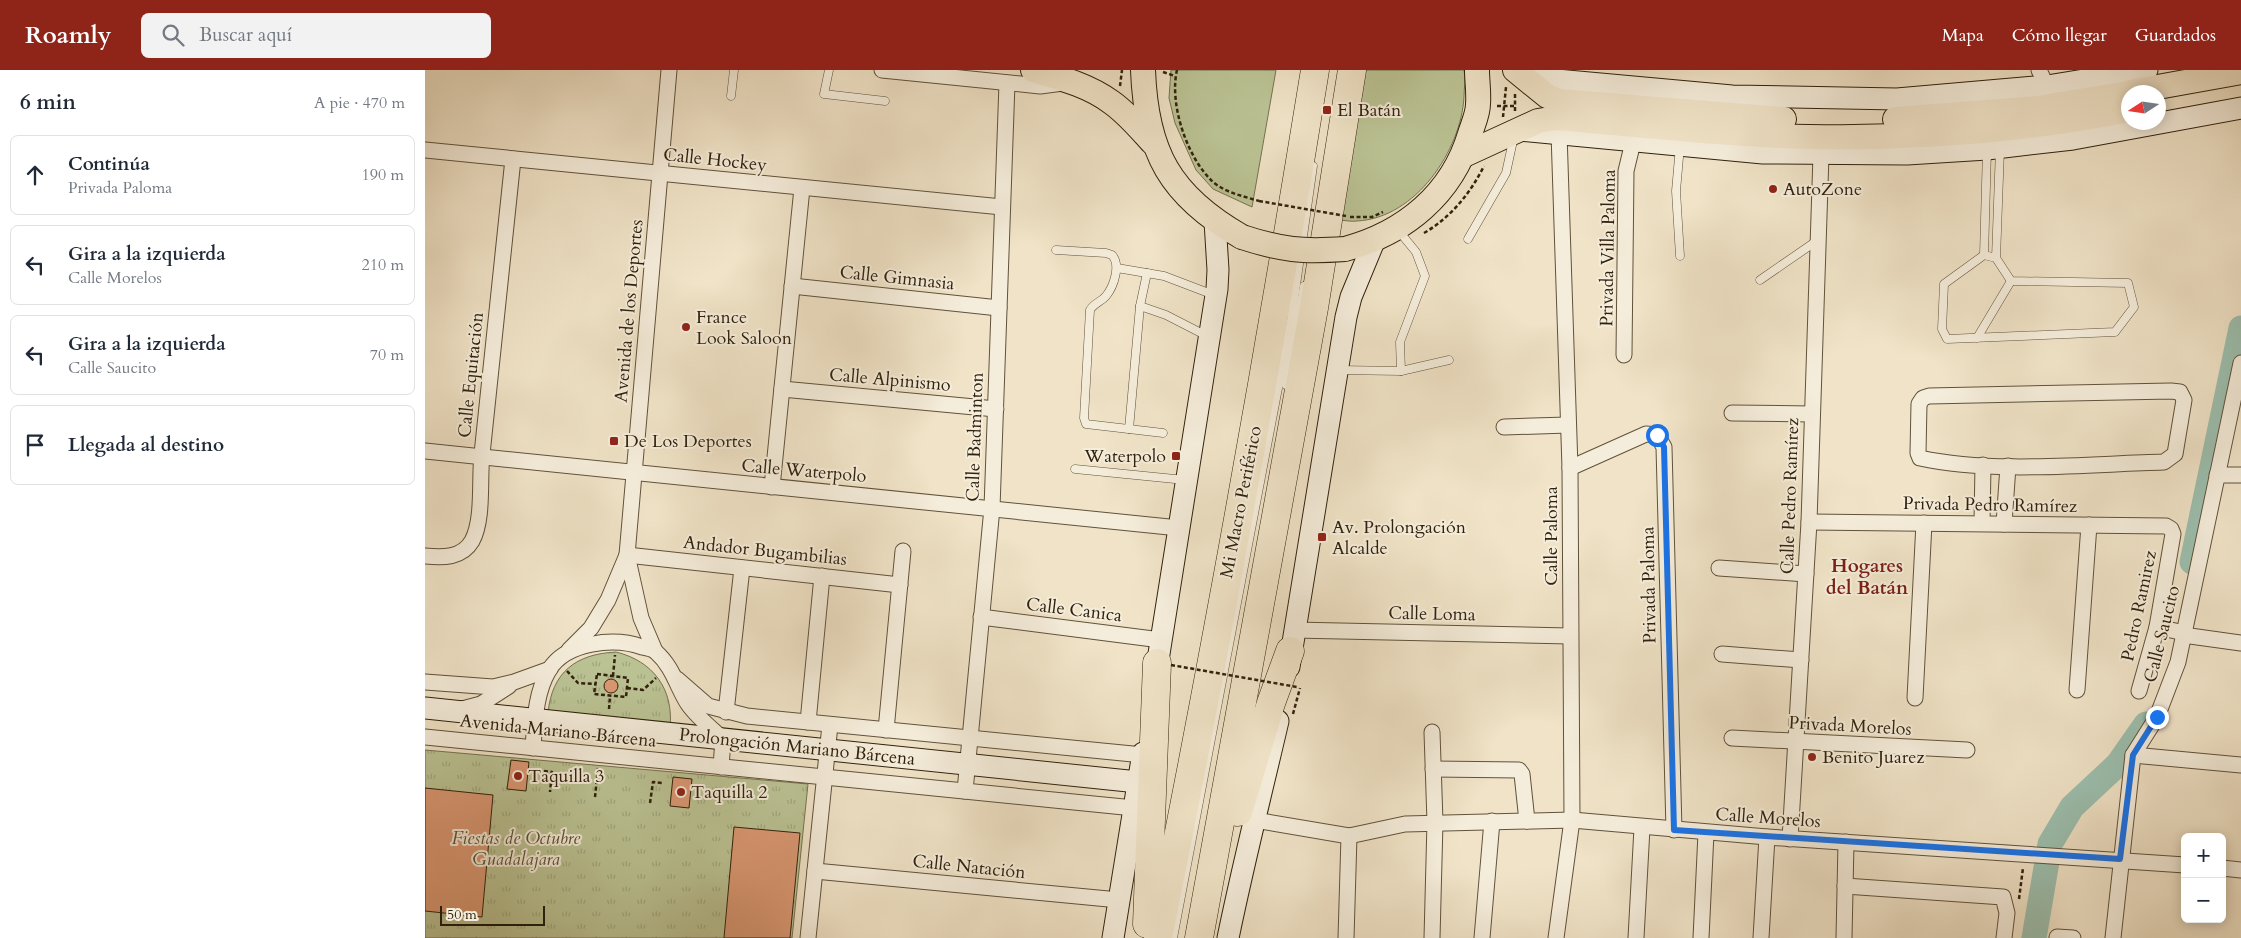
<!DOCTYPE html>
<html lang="es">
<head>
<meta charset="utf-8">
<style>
	:root { --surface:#fff; --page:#f2f2f3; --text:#1f2937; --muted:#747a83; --line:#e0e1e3; --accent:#8f2418 }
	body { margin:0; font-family:Cardo,serif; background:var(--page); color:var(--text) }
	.controls { position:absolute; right:15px; bottom:15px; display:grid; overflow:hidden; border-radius:8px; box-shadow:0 2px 12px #0003 }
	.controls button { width:45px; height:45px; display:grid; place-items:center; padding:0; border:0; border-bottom:1px solid var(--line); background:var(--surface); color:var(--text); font:25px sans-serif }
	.compass { position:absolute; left:1696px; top:15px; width:45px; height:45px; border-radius:50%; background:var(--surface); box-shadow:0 2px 12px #0003; rotate:258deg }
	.scale { position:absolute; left:15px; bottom:12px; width:105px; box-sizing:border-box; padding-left:5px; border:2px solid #30210c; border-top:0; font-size:14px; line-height:18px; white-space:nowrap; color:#30210c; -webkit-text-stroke:4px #f5eddb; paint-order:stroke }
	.stop { position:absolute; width:15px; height:15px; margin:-11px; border:4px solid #1a73e8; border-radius:50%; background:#fff }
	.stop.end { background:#1a73e8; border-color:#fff; box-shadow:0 1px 5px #0008 }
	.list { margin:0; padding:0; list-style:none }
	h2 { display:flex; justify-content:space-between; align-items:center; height:65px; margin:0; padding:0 20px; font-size:21px }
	h2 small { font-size:16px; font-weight:400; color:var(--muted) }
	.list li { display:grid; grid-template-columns:32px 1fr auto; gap:15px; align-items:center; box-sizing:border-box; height:80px; margin:0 10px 10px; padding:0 10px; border:1px solid var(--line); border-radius:8px }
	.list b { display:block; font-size:19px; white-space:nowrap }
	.list p { margin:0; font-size:16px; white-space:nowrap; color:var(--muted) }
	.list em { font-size:16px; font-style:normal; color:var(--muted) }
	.icon { flex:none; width:28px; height:28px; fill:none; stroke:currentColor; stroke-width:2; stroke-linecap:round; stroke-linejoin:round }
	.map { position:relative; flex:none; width:1816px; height:868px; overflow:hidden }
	header { display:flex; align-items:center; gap:30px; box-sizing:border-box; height:70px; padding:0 25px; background:var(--accent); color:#fff }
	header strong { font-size:24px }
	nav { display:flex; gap:28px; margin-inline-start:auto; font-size:18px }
	.search { width:350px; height:45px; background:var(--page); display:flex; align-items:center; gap:12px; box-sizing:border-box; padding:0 18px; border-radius:8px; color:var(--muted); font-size:19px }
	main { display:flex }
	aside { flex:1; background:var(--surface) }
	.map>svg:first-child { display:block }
	.green { fill:#bbc394; stroke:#767250 }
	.park { fill:url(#park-tufts); stroke:#767250 }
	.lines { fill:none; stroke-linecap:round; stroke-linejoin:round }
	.river { stroke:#9cbfae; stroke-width:25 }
	.building { fill:#db9974; stroke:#30210c }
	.lane-casing { stroke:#60523b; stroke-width:9 }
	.street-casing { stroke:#60523b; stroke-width:17 }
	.secondary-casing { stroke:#30210c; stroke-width:23 }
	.primary-casing { stroke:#30210c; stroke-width:26 }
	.highway-casing { stroke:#30210c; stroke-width:29 }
	.path { stroke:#30210c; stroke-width:2.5; stroke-dasharray:4 2.5; stroke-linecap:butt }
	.lane { stroke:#f5eddb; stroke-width:8 }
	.street { stroke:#f5eddb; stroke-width:15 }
	.secondary { stroke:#f5eddb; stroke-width:21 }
	.primary { stroke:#f0e3c7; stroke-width:24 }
	.highway { stroke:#f0e3c7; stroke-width:28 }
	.primary-bridge-casing { stroke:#30210c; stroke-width:26; stroke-linecap:butt }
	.path-bridge { stroke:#30210c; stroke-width:2.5; stroke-dasharray:4 2.5; stroke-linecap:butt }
	.primary-bridge { stroke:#f0e3c7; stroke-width:24 }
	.route { stroke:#1a73e8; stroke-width:6 }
	.poi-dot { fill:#8f2418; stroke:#f5eddb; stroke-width:2 }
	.labels { text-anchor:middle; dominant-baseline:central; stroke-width:4; stroke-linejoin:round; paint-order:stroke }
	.poi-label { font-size:18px; fill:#30210c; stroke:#f5eddb; text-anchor:start }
	.street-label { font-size:18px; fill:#30210c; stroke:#f5eddb }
	.park-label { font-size:18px; font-style:italic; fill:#5a5235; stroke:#f5eddb }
	.neighbourhood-label { font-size:19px; font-weight:bold; fill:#7a1f14; stroke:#f5eddb }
</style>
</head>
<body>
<header>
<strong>Roamly</strong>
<div class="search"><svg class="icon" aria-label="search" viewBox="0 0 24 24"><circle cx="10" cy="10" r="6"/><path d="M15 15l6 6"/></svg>Buscar aquí</div>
<nav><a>Mapa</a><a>Cómo llegar</a><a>Guardados</a></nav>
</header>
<main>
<aside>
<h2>6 min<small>A pie · 470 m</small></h2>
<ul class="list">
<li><svg class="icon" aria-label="ahead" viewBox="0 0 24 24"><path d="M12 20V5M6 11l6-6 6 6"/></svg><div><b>Continúa</b><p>Privada Paloma</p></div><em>190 m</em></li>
<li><svg class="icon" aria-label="left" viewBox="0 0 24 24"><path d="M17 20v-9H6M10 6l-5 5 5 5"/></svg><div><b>Gira a la izquierda</b><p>Calle Morelos</p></div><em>210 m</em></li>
<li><svg class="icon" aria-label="left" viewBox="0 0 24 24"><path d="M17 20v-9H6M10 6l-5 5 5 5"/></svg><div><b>Gira a la izquierda</b><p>Calle Saucito</p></div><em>70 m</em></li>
<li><svg class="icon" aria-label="arrive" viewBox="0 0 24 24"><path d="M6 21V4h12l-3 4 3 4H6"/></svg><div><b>Llegada al destino</b></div></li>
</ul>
</aside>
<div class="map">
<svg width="1816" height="868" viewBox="0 0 1816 868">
	<defs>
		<pattern id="park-tufts" width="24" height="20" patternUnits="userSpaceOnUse" patternTransform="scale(1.25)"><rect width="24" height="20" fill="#bbc394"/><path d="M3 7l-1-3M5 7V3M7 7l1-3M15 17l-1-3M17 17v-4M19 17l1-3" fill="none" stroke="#a1a77e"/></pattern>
	</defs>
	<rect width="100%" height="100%" fill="#f0e3c7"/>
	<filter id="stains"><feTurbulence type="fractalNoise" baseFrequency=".004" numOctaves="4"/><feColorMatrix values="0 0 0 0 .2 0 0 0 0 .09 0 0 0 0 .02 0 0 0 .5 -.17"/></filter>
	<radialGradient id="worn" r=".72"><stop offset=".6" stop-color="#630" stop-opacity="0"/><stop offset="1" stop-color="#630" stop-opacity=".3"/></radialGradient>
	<!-- green -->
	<g class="green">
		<path d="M746 0H851L827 137 788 119 771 100 750 53 744 28Z"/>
		<path d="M939 0H1039C1041 9 1039 18 1039 27 1036 80 991 148 932 151 926 152 919 150 913 150Z"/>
	</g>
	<!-- park -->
	<g class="park">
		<path d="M191 582C228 591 249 619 245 658L123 643C127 602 151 584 191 582Z"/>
		<path d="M0 680 383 714 367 868H0Z"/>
	</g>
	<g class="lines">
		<!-- river -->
		<g class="river">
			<path d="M1767 492 1816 258"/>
			<path d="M1609 868 1625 774 1647 737 1693 694 1721 654"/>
		</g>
	</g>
	<!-- building -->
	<g class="building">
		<circle cx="186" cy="616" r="7"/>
		<path d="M86 690 104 692 101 721 82 719Z"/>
		<path d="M248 707 267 709 264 738 245 736Z"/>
		<path d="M0 718 68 725 57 847 0 841Z"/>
		<path d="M309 757 375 763 365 868H299Z"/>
	</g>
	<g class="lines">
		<defs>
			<g id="lane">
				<path d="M404 0 399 24 460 31"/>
				<path d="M306 26 309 0"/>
				<path d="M1255 76 1251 121 1255 186"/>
				<path d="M973 160 991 182 1000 206 975 272 976 301 1024 290"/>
				<path d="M1043 169 1081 103 1089 66"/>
				<path d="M631 180 681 183 687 185C696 195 689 216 681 226 676 232 669 233 665 240L659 348 661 354 738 363"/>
				<path d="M1559 185 1562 80"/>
				<path d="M1571 188 1559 185 1519 214 1517 259 1522 269 1690 262 1709 237 1703 213 1586 211 1571 188 1575 79"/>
				<path d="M692 198 739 206 789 225"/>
				<path d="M1335 210 1393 170"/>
				<path d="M715 236 741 245 782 266"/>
				<path d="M1552 268 1586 211"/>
				<path d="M913 300 976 301"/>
				<path d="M861 315 879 216"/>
				<path d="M704 359 715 236 722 203"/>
				<path d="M650 399 760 410"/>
				<path d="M748 868 866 250 888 96"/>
			</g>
			<g id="street">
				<path d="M457 0 615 16 638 13"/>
				<path d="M1614 0 1625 23"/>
				<path d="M0 80 577 137"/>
				<path d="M367 216 574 238"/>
				<path d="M1199 285 1201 101 1208 72"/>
				<path d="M357 319 571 339"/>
				<path d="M1746 321 1755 322 1759 330 1750 384 1739 392C1663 394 1568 404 1495 388L1493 383 1494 334 1498 328 1504 326Z"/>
				<path d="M1307 343 1387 344"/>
				<path d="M1079 357 1143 355"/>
				<path d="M0 381 754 458"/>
				<path d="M1145 398 1221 364 1232 365 1239 377 1249 760"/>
				<path d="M1792 405H1816"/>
				<path d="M347 417 377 118"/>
				<path d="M1384 452 1741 456 1746 459 1748 464 1732 557 1714 621"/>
				<path d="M1557 453 1558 395"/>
				<path d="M1579 454 1583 396"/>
				<path d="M202 485 475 515"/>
				<path d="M0 486C18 488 37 488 47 471 59 449 54 409 57 384 67 286 78 188 88 89"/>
				<path d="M1294 498 1381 504"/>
				<path d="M556 547 736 570"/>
				<path d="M1732 557 1755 562 1758 565 1816 573"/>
				<path d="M869 560 1145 566"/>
				<path d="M144 580 166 558 183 530 202 485"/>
				<path d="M230 581 216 548 202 485 244 0"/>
				<path d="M1297 584 1376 590"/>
				<path d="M252 609 283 636 322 646 718 685"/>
				<path d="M0 612 68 617 89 612 125 599"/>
				<path d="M1652 620 1664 455"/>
				<path d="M1490 628 1499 453"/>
				<path d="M37 639 56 634 84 616"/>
				<path d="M301 642 317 498"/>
				<path d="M383 652 397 506"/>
				<path d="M461 660 478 481"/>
				<path d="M1007 662 1010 752 1007 868"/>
				<path d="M0 667 709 738"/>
				<path d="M1307 668 1542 680"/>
				<path d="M108 678C110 651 110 624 124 600 141 572 189 567 217 577 222 578 228 579 231 582 248 597 252 617 263 634 272 647 286 658 298 669L296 697"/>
				<path d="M1708 685 1816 695"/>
				<path d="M1008 699 1094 700 1097 704 1102 751"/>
				<path d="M540 721 567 438 582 13"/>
				<path d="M830 750 924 766 980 754 1147 750 1342 767 1760 795"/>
				<path d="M1365 769 1384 452 1396 85"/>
				<path d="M1797 798 1816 800"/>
				<path d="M390 801 694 830"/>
				<path d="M1420 816 1578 827 1582 843 1579 868"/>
				<path d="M1632 867 1648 868"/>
				<path d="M383 868 405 655"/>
				<path d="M921 868 924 766"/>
				<path d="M1057 868 1067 751"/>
				<path d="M1131 868 1147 750 1145 398 1134 63"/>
				<path d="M1211 868 1217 758"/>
				<path d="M1276 868 1281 763"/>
				<path d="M1336 868 1342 767"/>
				<path d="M1419 868 1421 772"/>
				<path d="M1688 868 1708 685 1732 647 1753 592 1816 293"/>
			</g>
			<g id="secondary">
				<path d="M1099 7 1307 26 1472 29 1622 16 1722 0"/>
				<path d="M1093 60 1338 83 1482 84 1562 79 1648 69 1816 38"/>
				<path d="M864 597 921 247 926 227 950 169"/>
				<path d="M730 609 792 219 793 200 790 151"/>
				<path d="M0 638 713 712"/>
				<path d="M688 868 718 683"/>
				<path d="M803 868C818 795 836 724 853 651"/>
			</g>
			<g id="primary">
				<path d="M608 0C635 8 663 15 686 32 702 43 715 59 728 73"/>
				<path d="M718 0C721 82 745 126 817 167"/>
				<path d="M1090 0 1122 26 1134 31 1359 49"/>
				<path d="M1705 22 1816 2"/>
				<path d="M1470 49 1612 38 1704 23"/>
				<path d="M1039 85 1113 51 1131 48C1215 55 1299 65 1384 67 1490 69 1599 61 1704 40"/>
				<path d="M920 179C980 163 1027 124 1045 64 1048 54 1053 44 1053 34 1054 23 1052 11 1052 0"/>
			</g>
			<g id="highway">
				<path d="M813 742 846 633 865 581"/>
				<path d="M722 854 732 593"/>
				<path d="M733 868C791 580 843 290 890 0"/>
				<path d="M774 868 889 238 927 0"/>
			</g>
		</defs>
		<!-- lane casing -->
		<use href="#lane" class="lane-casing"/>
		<!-- street casing -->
		<use href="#street" class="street-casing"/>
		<!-- secondary casing -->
		<use href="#secondary" class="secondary-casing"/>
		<!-- primary casing -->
		<use href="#primary" class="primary-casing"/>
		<!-- highway casing -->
		<use href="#highway" class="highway-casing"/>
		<!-- path -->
		<g class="path">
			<path d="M752 0C744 34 762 88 788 112 801 123 818 126 834 131"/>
			<path d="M738 2 750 6"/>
			<path d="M695 16 697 0"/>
			<path d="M1072 36H1091"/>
			<path d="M1090 41V24"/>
			<path d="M1078 47 1081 17"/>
			<path d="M925 147H947L958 142"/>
			<path d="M999 163C1025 148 1045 124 1059 96"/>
			<path d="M142 601 153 613 170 614"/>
			<path d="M172 604 203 608 201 627 169 624Z"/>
			<path d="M188 606 190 585"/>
			<path d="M202 618 218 620 231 608"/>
			<path d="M184 639 185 626"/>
			<path d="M868 644 875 618"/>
			<path d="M119 701 127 702 125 722"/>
			<path d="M170 727 173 698"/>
			<path d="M225 733 228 712 237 713"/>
			<path d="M1594 829 1598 798"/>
		</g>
		<!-- lane -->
		<use href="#lane" class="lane"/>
		<!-- street -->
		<use href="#street" class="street"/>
		<!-- secondary -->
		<use href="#secondary" class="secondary"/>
		<!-- primary -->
		<use href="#primary" class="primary"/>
		<!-- highway -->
		<use href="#highway" class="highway"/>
		<defs>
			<path id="primary-bridge" d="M817 167C857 180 877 182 920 179"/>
		</defs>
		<!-- primary-bridge casing -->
		<use href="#primary-bridge" class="primary-bridge-casing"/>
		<!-- path-bridge -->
		<g class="path-bridge">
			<path d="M834 131 921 146"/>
			<path d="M746 595 872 617"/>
		</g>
		<!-- primary-bridge -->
		<use href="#primary-bridge" class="primary-bridge"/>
	</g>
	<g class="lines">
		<!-- route -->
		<path class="route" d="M1232 365 1239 377 1249 760 1695 789 1708 685 1732 647"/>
	</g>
	<!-- markers -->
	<g class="poi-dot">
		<rect x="897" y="35" width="10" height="10" rx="2.5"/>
		<circle cx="1348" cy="119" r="5"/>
		<circle cx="261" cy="257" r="5"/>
		<rect x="184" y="366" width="10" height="10" rx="2.5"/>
		<rect x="746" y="381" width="10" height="10" rx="2.5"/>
		<rect x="892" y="462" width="10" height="10" rx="2.5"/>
		<circle cx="1387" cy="687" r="5"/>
		<circle cx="93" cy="706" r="5"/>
		<circle cx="256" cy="722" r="5"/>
	</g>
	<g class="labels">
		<!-- poi labels -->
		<g class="poi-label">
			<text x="912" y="40">El Batán</text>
			<text x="1358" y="119">AutoZone</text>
			<text x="271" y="247">France<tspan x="271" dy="21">Look Saloon</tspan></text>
			<text x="199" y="371">De Los Deportes</text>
			<text x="741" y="386" text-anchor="end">Waterpolo</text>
			<text x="907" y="457">Av. Prolongación<tspan x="907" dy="21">Alcalde</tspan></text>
			<text x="1397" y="687">Benito Juarez</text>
			<text x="103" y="706">Taquilla 3</text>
			<text x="266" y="722">Taquilla 2</text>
		</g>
		<!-- street labels -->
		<g class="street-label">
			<text transform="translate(290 90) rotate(6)">Calle Hockey</text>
			<text transform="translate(1183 178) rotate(-89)">Privada Villa Paloma</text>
			<text transform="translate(472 208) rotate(6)">Calle Gimnasia</text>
			<text transform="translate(204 241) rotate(-85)">Avenida de los Deportes</text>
			<text transform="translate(46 305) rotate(-84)">Calle Equitación</text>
			<text transform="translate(465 310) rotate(5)">Calle Alpinismo</text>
			<text transform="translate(550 367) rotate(-88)">Calle Badminton</text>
			<text transform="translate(379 401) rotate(5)">Calle Waterpolo</text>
			<text transform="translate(1365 426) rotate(-88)">Calle Pedro Ramírez</text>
			<text transform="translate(816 432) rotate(-79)">Mi Macro Periférico</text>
			<text transform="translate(1565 435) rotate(1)">Privada Pedro Ramírez</text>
			<text transform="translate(1126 466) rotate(-90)">Calle Paloma</text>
			<text transform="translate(340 481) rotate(6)">Andador Bugambilias</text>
			<text transform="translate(1224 515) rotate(-91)">Privada Paloma</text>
			<text transform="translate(1714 536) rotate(-78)">Pedro Ramirez</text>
			<text transform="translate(649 540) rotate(7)">Calle Canica</text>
			<text transform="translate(1007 544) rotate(1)">Calle Loma</text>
			<text transform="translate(1737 564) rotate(-76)">Calle Saucito</text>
			<text transform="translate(1425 656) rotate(3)">Privada Morelos</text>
			<text transform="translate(133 661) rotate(6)">Avenida Mariano Bárcena</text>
			<text transform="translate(372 677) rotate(6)">Prolongación Mariano Bárcena</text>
			<text transform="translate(1343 748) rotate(4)">Calle Morelos</text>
			<text transform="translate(544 797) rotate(6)">Calle Natación</text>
		</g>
		<!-- park labels -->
		<g class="park-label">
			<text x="91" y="768">Fiestas de Octubre<tspan x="91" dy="21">Guadalajara</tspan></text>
		</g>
		<!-- neighbourhood labels -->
		<g class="neighbourhood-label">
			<text x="1442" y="496">Hogares<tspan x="1442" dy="22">del Batán</tspan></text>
		</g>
	</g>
	<rect width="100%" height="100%" filter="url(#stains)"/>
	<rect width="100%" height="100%" fill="url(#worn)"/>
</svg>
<div class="controls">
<button>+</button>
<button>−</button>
</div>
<svg class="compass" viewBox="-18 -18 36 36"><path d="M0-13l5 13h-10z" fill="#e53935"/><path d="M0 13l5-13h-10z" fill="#747a83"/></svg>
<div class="scale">50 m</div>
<div class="stop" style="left:1232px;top:365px"></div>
<div class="stop end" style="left:1732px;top:647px"></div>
</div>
</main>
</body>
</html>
